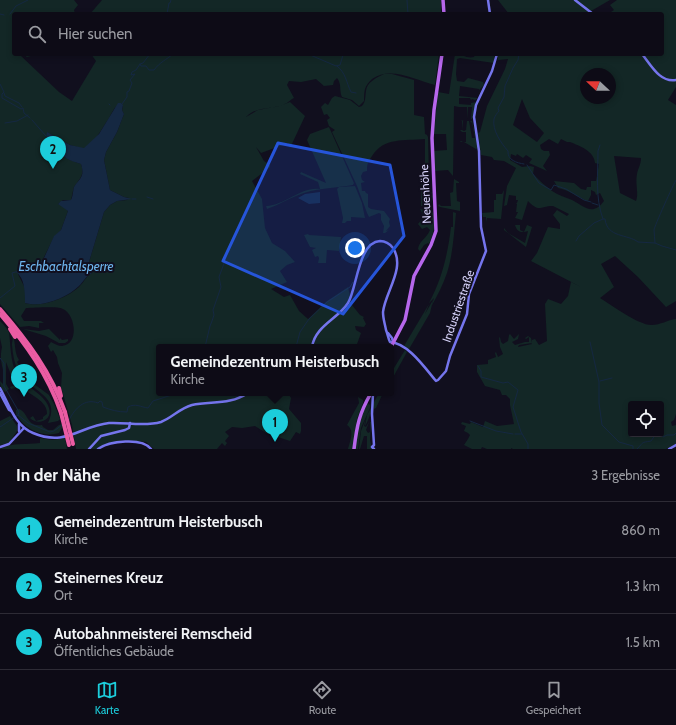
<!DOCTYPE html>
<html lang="de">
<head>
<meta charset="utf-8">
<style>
	:root { --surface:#0d0b16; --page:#1b1923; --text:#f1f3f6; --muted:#9a9ba1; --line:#2d2b35; --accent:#1ccddb }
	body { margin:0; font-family:Cabin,sans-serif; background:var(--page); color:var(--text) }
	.controls { position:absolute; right:12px; bottom:12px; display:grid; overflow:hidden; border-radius:4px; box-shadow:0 2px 6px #0003 }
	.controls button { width:36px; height:36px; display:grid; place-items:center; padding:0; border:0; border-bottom:1px solid var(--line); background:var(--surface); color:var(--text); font:20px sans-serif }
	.compass { position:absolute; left:580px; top:68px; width:36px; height:36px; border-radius:50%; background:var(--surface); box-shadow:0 2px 6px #0003; rotate:292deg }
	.you { position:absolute; left:355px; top:248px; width:14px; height:14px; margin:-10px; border:3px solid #fff; border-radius:50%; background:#1a73e8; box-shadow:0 0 0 6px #1a73e833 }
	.badge { display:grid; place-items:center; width:26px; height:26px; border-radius:50%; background:var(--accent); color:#111; font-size:13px; font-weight:700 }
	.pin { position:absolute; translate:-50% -33px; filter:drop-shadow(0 1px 2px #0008) }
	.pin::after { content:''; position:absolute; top:21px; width:14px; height:12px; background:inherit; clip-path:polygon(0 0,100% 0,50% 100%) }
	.popup { position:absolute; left:156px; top:344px; width:238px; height:52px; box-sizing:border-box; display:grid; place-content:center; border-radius:4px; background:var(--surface); filter:drop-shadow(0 1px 3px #0005); font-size:13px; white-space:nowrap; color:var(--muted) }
	.popup b { font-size:15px; color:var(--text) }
	.popup::after { content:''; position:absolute; left:50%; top:100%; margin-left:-8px; border:8px solid transparent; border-top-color:var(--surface) }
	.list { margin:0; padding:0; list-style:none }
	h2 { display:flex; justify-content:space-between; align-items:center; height:52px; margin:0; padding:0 16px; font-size:17px }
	h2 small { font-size:13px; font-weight:400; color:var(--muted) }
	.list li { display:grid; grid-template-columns:26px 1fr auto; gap:12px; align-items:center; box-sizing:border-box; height:56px; padding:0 16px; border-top:1px solid var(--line) }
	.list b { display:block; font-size:15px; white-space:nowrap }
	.list p { margin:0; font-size:13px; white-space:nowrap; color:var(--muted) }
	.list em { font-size:13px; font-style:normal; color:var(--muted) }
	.icon { flex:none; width:22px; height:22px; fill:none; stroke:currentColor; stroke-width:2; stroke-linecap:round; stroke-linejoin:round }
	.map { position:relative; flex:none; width:676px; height:449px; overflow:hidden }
	.search { position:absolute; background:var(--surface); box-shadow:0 2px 6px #0003; left:12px; right:12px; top:12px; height:44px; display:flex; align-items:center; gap:10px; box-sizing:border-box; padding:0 14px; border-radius:4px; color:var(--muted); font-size:15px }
	.sheet { height:220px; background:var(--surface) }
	nav { display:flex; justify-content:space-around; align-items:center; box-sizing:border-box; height:56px; border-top:1px solid var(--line); background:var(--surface); font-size:11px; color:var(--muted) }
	nav a { display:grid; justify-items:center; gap:2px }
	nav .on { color:var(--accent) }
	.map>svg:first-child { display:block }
	.green { fill:#132726; fill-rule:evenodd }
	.water { fill:#152842 }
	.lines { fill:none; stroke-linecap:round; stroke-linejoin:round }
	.stream { stroke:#152842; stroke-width:1 }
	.secondary { stroke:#7575ed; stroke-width:2.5 }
	.primary { stroke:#b767ec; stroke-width:3.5 }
	.highway { stroke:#ea5ca3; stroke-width:4 }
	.highway-bridge { stroke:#ea5ca3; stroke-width:4 }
	.marked { fill:#2655da; fill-opacity:0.2; stroke:#2655da; stroke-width:3; stroke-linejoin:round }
	.labels { text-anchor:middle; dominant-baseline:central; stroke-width:4; stroke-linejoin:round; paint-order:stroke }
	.street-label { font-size:12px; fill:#d6d2f9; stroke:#110f1e }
	.water-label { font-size:13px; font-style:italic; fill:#6db4ec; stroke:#110f1e }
</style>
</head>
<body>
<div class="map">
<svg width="676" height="449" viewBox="0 0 676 449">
	<rect width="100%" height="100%" fill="#110f1e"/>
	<!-- green -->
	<g class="green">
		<path d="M0 0H74L78 5 74 10 75 14H14V54H39L27 57 23 54 21 56 59 92 72 101 96 61 91 54H439L435 85C415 80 391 66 372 79 369 82 366 85 365 89 364 93 364 97 364 101L359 106 352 100 342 97C339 91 342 84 337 78L334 81 333 85 324 86 316 79 301 82 289 81 287 85 294 98 292 99C289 102 285 104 280 106 268 109 256 107 246 117L258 110 280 106 290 102 305 116 290 148 288 143 261 153 256 147 264 161 270 165V167L252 181 262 199 265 228 272 243 285 251 295 262 287 265 280 271 287 282 271 289 284 297 290 295 299 311 308 319 327 301 348 287 351 300 353 301 352 305 360 315 364 317 363 318 366 324 364 327 355 326 356 330 361 333 356 347H345V345H343L342 347H340V345H337L336 347H334V344H330V347H159V393H288L291 398 289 409 301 423V431L300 434 296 432 290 441 266 433 255 426 242 428 232 427 225 432 229 436 225 441 227 443 225 446 222 443 217 449H154L146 442 123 440 102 446 97 449H76L72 425 61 387 62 373 58 363 57 357 53 350 51 352 48 346 51 342C55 344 58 346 62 346 80 344 75 314 63 309 57 306 34 308 26 308L21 316 24 321H41L44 323H39V328L29 326 20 327 0 304ZM121 103 123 106 122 110 124 114 117 132 106 152 104 160 110 190 124 197 129 198 127 200 117 201 110 205 104 212 89 262V267L92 273C86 276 84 282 79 287 67 298 41 308 25 303V288L18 274 20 270 36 267 41 263 54 237 61 230 68 211 63 206 58 204 63 200H71C72 196 73 190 74 187 80 178 85 175 81 164 65 159 56 153 47 138L48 133 70 145 84 149C94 142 101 131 107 121 112 114 113 107 121 103Z"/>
		<path d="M102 0H441V14H90Z"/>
		<path d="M498 0H610L591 11 594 14H509Z"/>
		<path d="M617 0H676V87L668 100 676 105V301L666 307 638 277 615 256 601 264 614 287 600 298C611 305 640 326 652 325 660 325 668 320 676 319V414L674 420 671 422 672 426 676 425V444L666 449H513L511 448V449H487L482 447 481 449H472L464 445 468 439 470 435 468 433 464 431 466 426 461 424 462 422 470 424 471 422 483 427 485 421 497 426 514 424 510 405V399L506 395H502L500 390 485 386 477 372V365L488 364V360L496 357 495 353 496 352 498 357 503 354 500 347 499 338 500 337 501 342 503 344 508 341 509 335 510 334 514 339 519 334 518 339 512 342 515 345 525 342H529V337L526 339 525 338 528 336 531 338 532 343 519 345 518 347 532 344V340L535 339 539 345 547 341 545 304 548 299 561 304 568 296 571 282 581 287 531 261 537 253 548 227 560 229V224L553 215 557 210 567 216 569 214 553 206C539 206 540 213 528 201L522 220 515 218 518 212H516L517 204 516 203H517L518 200H516V196L509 195 507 205 504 206 507 186 516 168 504 161 494 160 492 157 481 155 478 133 480 132 487 106 505 69 508 59 498 60V54H662V14H608L614 10 610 5ZM586 74H610V98H586ZM522 99 530 118 544 133 537 142 513 125ZM549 139 558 144 561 139 567 142H570C580 146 594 151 595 163L599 164 596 181H591V187H587L586 190 581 189 574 183 554 181 558 188C569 190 577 197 588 201L591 195V190L595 192 596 195 600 193 604 201C592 217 584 206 572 200 565 197 558 195 552 191 545 186 539 180 533 174L534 167 530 166 522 167 510 160 511 154 516 156 517 154 523 158 526 155 532 159 529 163 547 171 543 166 550 155 549 151H544L541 149 540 145ZM614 156 641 158C641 165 638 168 637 174 635 184 639 193 636 201L620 193ZM631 404H661V434H631Z"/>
		<path d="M455 54C462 54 467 59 474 57L475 54H495L494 63 460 58 457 59 456 74 457 81 464 82 468 78 483 82 484 85 479 90V89L460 86 459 96 478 98 475 100 472 99 471 100 470 98H459V104L471 105V103L476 102 472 119H471L472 107H468L467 119V107H463V119V107H459L458 119 459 107 454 106 453 176 448 170 434 171 433 151 447 150 446 134H434L438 92 449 94Z"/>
		<path d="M384 74H392L414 80V115L424 117 425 134 427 135 428 137 429 179H427L426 182H428V184H425V182L423 183 424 184V187L427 188 426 190 430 193 433 192 431 194 433 196 431 206H421V173H423V177L425 176V139C404 141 384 137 372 156 368 162 367 164 367 171L363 172 361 176 362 180 365 182 361 183 362 191H365L366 193 368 194V207L371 209 384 211 390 219 389 222 390 226 386 231 389 230 385 233H383L384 226 381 220V214L379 213 369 217 367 213 357 186 332 132 335 130 329 126 327 120 330 118 327 114 324 115 321 107 325 103 328 105 332 98 335 96 350 100 359 107 362 106C366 101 365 97 366 91 367 82 376 78 384 74Z"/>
		<path d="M461 120 464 121H463L462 130 464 131 466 130 467 121H465H469L472 138H475L472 123 470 121H472L478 148 476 149 464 142H466V132H462L461 141 463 142H460L461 141 462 132 460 130H462V121Z"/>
		<path d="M329 127 354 183 353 185C337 188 320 188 304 193 291 197 279 205 267 209L266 206C285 205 302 186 320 189L318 182 300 174 301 172 326 183 307 140 310 134Z"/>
		<path d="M454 179 459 182V183H456L457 201 460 202V211L440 207 438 206 439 204 441 206H451L450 193 453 192Z"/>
		<path d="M355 186 362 203 365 218 351 217V221H347L345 223H342L343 218 337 189 339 187Z"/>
		<path d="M504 190 501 219 487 218 486 222V217H483L482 213 494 212V200H496V194H502Z"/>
		<path d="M420 209 432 211C438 219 433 235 429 244L428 243 424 245 420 251 418 249C419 241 427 238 430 230L427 227 422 229 418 224 422 219 423 215Z"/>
		<path d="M453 212 456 213C454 233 453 254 447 273 443 285 437 296 431 307L434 298 429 303C442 279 448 253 451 227H453Z"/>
		<path d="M515 225H520V230L524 232 527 225 532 227 526 247 504 230V228L508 233 525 243 528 231C523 233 517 233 515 225Z"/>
		<path d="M308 234 309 235 341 237 339 251 327 250 326 263H318L319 258 318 256 315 257 312 250 316 248 310 247 304 235Z"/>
		<path d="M433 300 430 313 409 349 404 346 429 304 425 314Z"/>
		<path d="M0 321C3 324 8 329 9 333 11 346 10 360 16 372 23 387 45 393 49 408 53 420 38 426 30 418L33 416 36 421 43 419V417L47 414C48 401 29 394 20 387L11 389 10 387 15 385 6 362V384L9 389 5 392 4 390 3 392C2 389 0 385 0 381L3 384C3 380 3 375 3 370 1 361 0 356 2 347L0 338Z"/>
		<path d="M23 329 39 331 49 329 60 340V338L62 340 68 339V341L65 343H59L46 336Z"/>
		<path d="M11 332C17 341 13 351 19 360L17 362 20 367 24 366 25 368 23 373 19 372C14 364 13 354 12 345 12 340 14 340 11 335L10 336Z"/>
		<path d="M405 350 407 352 391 381V373Z"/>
		<path d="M28 375H30L31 379 34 384 49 395 55 406 60 419 58 421 48 423C59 400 40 394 26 381L25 377Z"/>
		<path d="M379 393H383L376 408 374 409 373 406C370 413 369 420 365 426L367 415Z"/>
		<path d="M358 397 363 400V403L357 419 353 449H348C350 441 355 430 347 425L359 403Z"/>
		<path d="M367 403 370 405V408L361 428 358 449H355L357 427Z"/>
		<path d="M19 409C29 413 26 427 42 425L43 427 48 430H53L59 425 62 424V428L59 433C43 438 24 429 16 414V410Z"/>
		<path d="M10 416 17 426V431L9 443 0 445V421Z"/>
		<path d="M366 418 364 426 366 427 369 422 366 430 368 433 370 432V422H371L370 440 372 449H367V436H364L360 449H359L361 431Z"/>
		<path d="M40 438 52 440 65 438 67 449H0C13 442 26 445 40 443Z"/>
	</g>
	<!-- water -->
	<g class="water">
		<path d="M118 103H121L123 105 122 110 124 114 117 132 106 152 104 160 110 190 124 197 132 199 117 201 110 205 104 212 89 262V267L92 273C86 276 84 281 79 286 67 298 42 308 25 303 25 293 25 278 16 272L38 265 44 258 54 236 61 230 68 211 58 204 61 201 71 200C73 196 73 190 74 187 80 178 85 177 81 164 68 160 66 159 57 150 50 143 45 142 47 132L70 145 84 148 99 134Z"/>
		<path d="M320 192V203L309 204 298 198 305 194Z"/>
	</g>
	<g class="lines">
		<!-- stream -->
		<g class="stream">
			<path d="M407 0 408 14"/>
			<path d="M0 14 4 15"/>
			<path d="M10 14 16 6 28 0"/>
			<path d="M167 14 169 3H170L171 0"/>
			<path d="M254 54 262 55V54"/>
			<path d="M262 54 264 55 266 54"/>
			<path d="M283 54 289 55 295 54"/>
			<path d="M308 54 336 66 340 65 343 55 345 54"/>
			<path d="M519 54 518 60 513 68 505 86 504 97 498 108 499 111C497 113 495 116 494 119 492 130 501 143 508 151 507 160 517 163 524 164"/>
			<path d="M140 64 141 66H146L149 70H154C160 62 166 60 173 54"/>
			<path d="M337 66C346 73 346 82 351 92L356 93"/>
			<path d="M0 84 4 92 2 94V98L21 109 23 108 24 113 30 118"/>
			<path d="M4 93 5 96 19 103 22 107"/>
			<path d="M109 104 110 105"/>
			<path d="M122 104 127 97V92L129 91 132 83 130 80 135 74 131 75 132 72 136 70 140 64 143 63 150 54"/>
			<path d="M32 120 46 136"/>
			<path d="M5 123 17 121 28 115"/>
			<path d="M600 145 598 151C598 173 595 198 603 219H605C607 238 628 234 638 242L655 243 662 246 676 250"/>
			<path d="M527 165 539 183 551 190 554 185 566 189 584 200 591 202"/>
			<path d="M147 197 153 199"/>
			<path d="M132 199H136"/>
			<path d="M592 203 598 205"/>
			<path d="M576 241 579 236 594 223 603 219"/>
			<path d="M655 243C655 239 654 234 654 230 654 227 674 183 676 180"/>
			<path d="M0 298 15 286 12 273 19 271"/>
			<path d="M590 342 599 382V403L602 425 619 442 633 446V449"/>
			<path d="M205 347 210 326 212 321 214 315 213 310 221 287 219 277 226 258"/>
			<path d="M296 347 300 332 309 319 327 302 350 287 353 282"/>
			<path d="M0 358 4 363V386L19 412 18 415 0 427"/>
			<path d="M478 366 481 371V377L503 383 508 382 518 390 513 407 521 432 528 444V449"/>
			<path d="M600 381 612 378"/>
			<path d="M18 415 28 423 50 432 54 431 62 425"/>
			<path d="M69 420C75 408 85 398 98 403L100 401 102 402 103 407C111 410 118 412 127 412L128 407C135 403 141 407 148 408L153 401 178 393"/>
			<path d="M470 421 496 431 513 434"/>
			<path d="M515 434H522"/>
			<path d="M660 434 663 437 667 435H674L676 433"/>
			<path d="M637 449C645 441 640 443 651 441L656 434"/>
		</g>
		<!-- secondary -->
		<g class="secondary">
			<path d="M488 0 490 14"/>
			<path d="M575 0 593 14"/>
			<path d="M642 54C651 65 660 83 676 80"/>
			<path d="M388 333 392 338 393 342"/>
			<path d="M312 347C315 326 338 319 348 303 357 289 358 242 380 241 385 241 390 244 393 248 406 268 385 292 383 312 383 319 385 324 386 330 388 335 388 338 390 342 408 343 425 368 436 381L438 380 446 371 450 356 467 314 469 294 486 251 481 227 479 151 474 117 476 105 492 71 497 54"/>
			<path d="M0 388C9 404 14 425 33 433 66 447 80 426 109 423 126 422 144 427 161 422 172 418 180 408 192 405 212 401 230 405 248 393"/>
			<path d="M0 393 9 410 11 411"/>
			<path d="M373 393 372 414 374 445 372 447 374 449"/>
			<path d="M19 424V431"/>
			<path d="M0 447 9 444 24 428"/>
			<path d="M89 449 101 436 125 430 129 428 130 423"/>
			<path d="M98 449C109 441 142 437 151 449"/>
			<path d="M669 449 676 445"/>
		</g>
		<!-- primary -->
		<g class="primary">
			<path d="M443 0 444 14"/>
			<path d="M391 347 405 320 414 276 431 245 436 231 432 138 434 110 442 54"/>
			<path d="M354 449C357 425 359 414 371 393"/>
		</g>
		<!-- highway -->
		<g class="highway">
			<path d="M0 309C27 340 51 372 65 412"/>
			<path d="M0 314C26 344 48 375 61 413"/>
			<path d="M10 329 15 337"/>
			<path d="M59 388 61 396"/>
		</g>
		<!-- highway-bridge -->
		<g class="highway-bridge">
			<path d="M65 412 73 444"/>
			<path d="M61 413 69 445"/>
		</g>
	</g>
	<!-- marked area -->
	<path class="marked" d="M278 143 390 165 404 236 343 314 223 261Z"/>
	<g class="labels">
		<!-- street labels -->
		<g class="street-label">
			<text transform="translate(425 194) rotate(-93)">Neuenhöhe</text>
			<text transform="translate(458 306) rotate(-71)">Industriestraße</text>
		</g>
		<!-- water labels -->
		<g class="water-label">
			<text x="66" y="266">Eschbachtalsperre</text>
		</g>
	</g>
</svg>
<div class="controls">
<button><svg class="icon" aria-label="locate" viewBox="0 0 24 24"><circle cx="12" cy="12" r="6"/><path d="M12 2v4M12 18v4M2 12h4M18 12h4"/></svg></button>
</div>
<svg class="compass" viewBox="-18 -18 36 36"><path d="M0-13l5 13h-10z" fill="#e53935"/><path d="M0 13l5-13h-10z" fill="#9a9ba1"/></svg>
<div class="you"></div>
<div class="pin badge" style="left:275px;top:442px">1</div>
<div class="popup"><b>Gemeindezentrum Heisterbusch</b>Kirche</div>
<div class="pin badge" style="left:53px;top:169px">2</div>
<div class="pin badge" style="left:24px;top:397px">3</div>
<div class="search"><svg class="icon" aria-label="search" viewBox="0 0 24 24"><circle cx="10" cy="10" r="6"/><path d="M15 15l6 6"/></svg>Hier suchen</div>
</div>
<section class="sheet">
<h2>In der Nähe<small>3 Ergebnisse</small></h2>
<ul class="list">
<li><span class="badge">1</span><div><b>Gemeindezentrum Heisterbusch</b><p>Kirche</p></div><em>860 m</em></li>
<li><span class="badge">2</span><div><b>Steinernes Kreuz</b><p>Ort</p></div><em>1.3 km</em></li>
<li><span class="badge">3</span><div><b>Autobahnmeisterei Remscheid</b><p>Öffentliches Gebäude</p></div><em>1.5 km</em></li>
</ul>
</section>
<nav>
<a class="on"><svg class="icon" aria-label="map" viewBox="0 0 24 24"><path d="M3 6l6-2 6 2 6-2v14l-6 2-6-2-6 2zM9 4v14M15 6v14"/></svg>Karte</a>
<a><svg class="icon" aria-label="directions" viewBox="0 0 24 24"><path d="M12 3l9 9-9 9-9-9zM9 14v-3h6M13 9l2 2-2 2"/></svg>Route</a>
<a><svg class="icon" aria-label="saved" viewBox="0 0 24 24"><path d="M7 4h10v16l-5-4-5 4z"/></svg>Gespeichert</a>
</nav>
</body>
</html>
